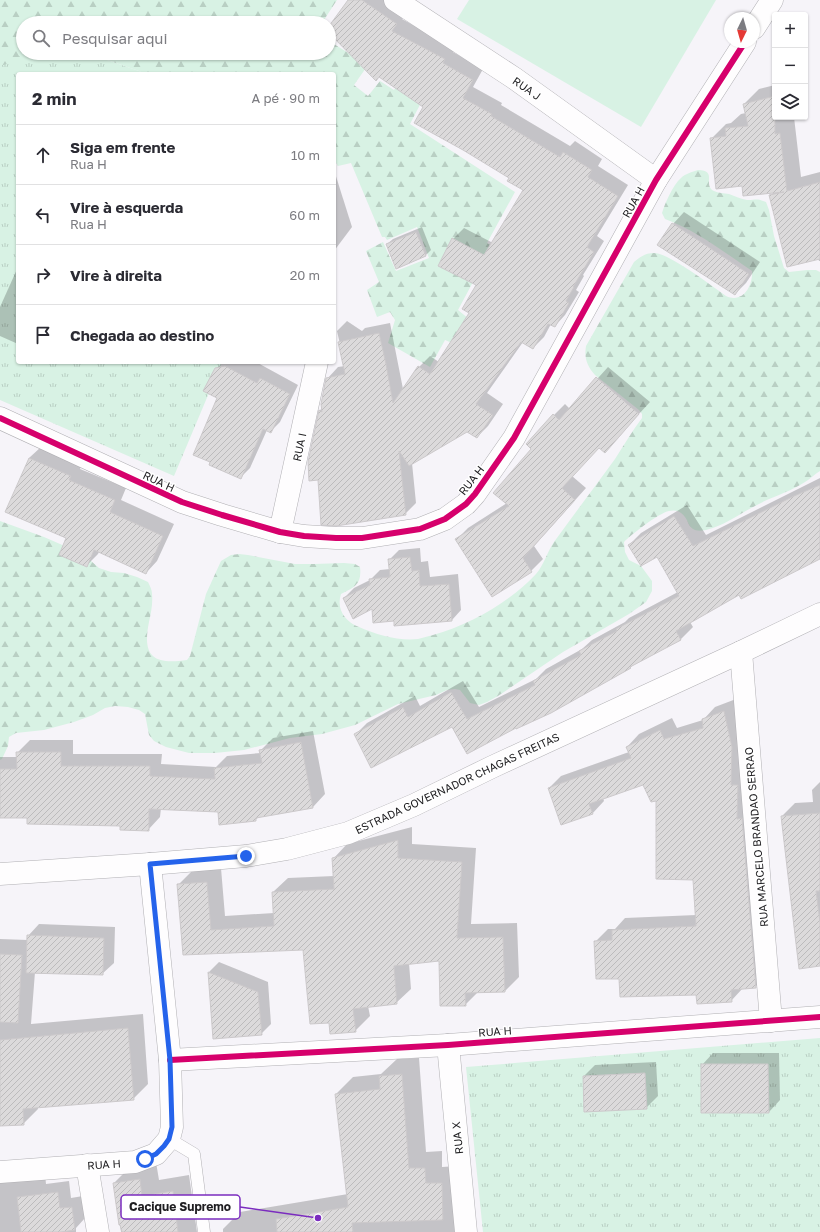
<!DOCTYPE html>
<html lang="pt">
<head>
<meta charset="utf-8">
<style>
	:root { --surface:#fff; --page:#f7f7f7; --text:#2b2b33; --muted:#7c7c81; --line:#e1e1e2 }
	body { margin:0; font-family:"Golos Text",sans-serif; background:var(--page); color:var(--text) }
	.controls { position:absolute; right:12px; top:12px; display:grid; overflow:hidden; border-radius:4px; box-shadow:0 1px 3px #0004 }
	.controls button { width:36px; height:36px; display:grid; place-items:center; padding:0; border:0; border-bottom:1px solid var(--line); background:var(--surface); color:var(--text); font:20px sans-serif }
	.compass { position:absolute; left:724px; top:12px; width:36px; height:36px; border-radius:50%; background:var(--surface); box-shadow:0 1px 3px #0004; rotate:185deg }
	.stop { position:absolute; width:12px; height:12px; margin:-9px; border:3px solid #2563eb; border-radius:50%; background:#fff }
	.stop.end { background:#2563eb; border-color:#fff; box-shadow:0 1px 4px #0008 }
	.list { margin:0; padding:0; list-style:none }
	h2 { display:flex; justify-content:space-between; align-items:center; height:52px; margin:0; padding:0 16px; font-size:17px }
	h2 small { font-size:13px; font-weight:400; color:var(--muted) }
	.list li { display:grid; grid-template-columns:26px 1fr auto; gap:12px; align-items:center; box-sizing:border-box; height:60px; padding:0 16px; border-top:1px solid var(--line) }
	.list b { display:block; font-size:15px; white-space:nowrap }
	.list p { margin:0; font-size:13px; white-space:nowrap; color:var(--muted) }
	.list em { font-size:13px; font-style:normal; color:var(--muted) }
	.icon { flex:none; width:22px; height:22px; fill:none; stroke:currentColor; stroke-width:2; stroke-linecap:round; stroke-linejoin:round }
	.map { position:relative; flex:none; width:820px; height:1232px; overflow:hidden }
	.search { position:absolute; background:var(--surface); box-shadow:0 1px 3px #0004; left:16px; top:16px; width:320px; height:44px; display:flex; align-items:center; gap:10px; box-sizing:border-box; padding:0 14px; border-radius:22px; color:var(--muted); font-size:15px }
	.panel { position:absolute; background:var(--surface); box-shadow:0 1px 3px #0004; left:16px; top:72px; width:320px; height:292px; border-radius:4px }
	.map>svg:first-child { display:block }
	.grass { fill:url(#grass-tufts) }
	.forest { fill:url(#forest-firs) }
	.pitch { fill:#d8f2e4 }
	.shadow { fill:#0003 }
	.building { fill:url(#building-hatch); stroke:#ccc9cb }
	.lines { fill:none; stroke-linecap:round; stroke-linejoin:round }
	.service-casing { stroke:#b1b0b4; stroke-width:13 }
	.minor-casing { stroke:#b1b0b4; stroke-width:23 }
	.secondary-casing { stroke:#b1b0b4; stroke-width:23 }
	.service { stroke:#fefdfe; stroke-width:12 }
	.minor { stroke:#fefdfe; stroke-width:22 }
	.secondary { stroke:#fefdfe; stroke-width:22 }
	.cycleway-casing { stroke:#fff; stroke-width:8 }
	.cycleway { stroke:#d6006c; stroke-width:6 }
	.route { stroke:#2563eb; stroke-width:5 }
	.labels { text-anchor:middle; dominant-baseline:central; stroke-width:3; stroke-linejoin:round; paint-order:stroke }
	.street-label { font-size:11px; fill:#1f1e21; stroke:#fff }
	.leader { fill:none; stroke:#7b2cbf; stroke-width:1.5 }
	.callout-dot { fill:#7b2cbf; stroke:#fff; stroke-width:1.5 }
	.callout { fill:#fff; stroke:#7b2cbf; stroke-width:1.5 }
	.callout-label { font-size:12px; text-anchor:middle; font-weight:bold; fill:#1f1e21 }
</style>
</head>
<body>
<div class="map">
<svg width="820" height="1232" viewBox="0 0 820 1232">
	<defs>
		<pattern id="grass-tufts" width="24" height="20" patternUnits="userSpaceOnUse"><rect width="24" height="20" fill="#d8f2e4"/><path d="M3 7l-1-3M5 7V3M7 7l1-3M15 17l-1-3M17 17v-4M19 17l1-3" fill="none" stroke="#b9cfc3"/></pattern>
		<pattern id="forest-firs" width="22" height="20" patternUnits="userSpaceOnUse"><rect width="22" height="20" fill="#d8f2e4"/><path d="M5 1l3.5 6h-7zM16 11l3.5 6h-7z" fill="#b9cfc3"/></pattern>
		<pattern id="building-hatch" width="6" height="6" patternUnits="userSpaceOnUse"><rect width="6" height="6" fill="#dcdadb"/><path d="M-1 1l2-2M0 6l6-6M5 7l2-2" fill="none" stroke="#bcbbbc"/></pattern>
	</defs>
	<rect width="100%" height="100%" fill="#f6f4f9"/>
	<!-- grass -->
	<g class="grass">
		<path d="M0 7 23 53H87L139 71 145 74H18V362H222L174 476 0 400Z"/>
		<path d="M820 1038V1232H483L466 1067Z"/>
	</g>
	<!-- forest -->
	<g class="forest">
		<path d="M0 0H337L322 23H23L24 53 10 63 0 66Z"/>
		<path d="M329 41 368 65 354 85 368 96 380 81 394 90 399 82 424 97 410 124 515 192 487 243 503 253 473 282 458 310 469 319 452 343 445 340 430 367 388 343 395 320 390 312 377 317 367 290 379 282 366 251 383 242 396 271 429 258 417 227 387 240 385 237H382L351 163 338 166 334 159V74H145L139 71 87 53H329Z"/>
		<path d="M698 170C718 170 702 185 714 191 718 193 724 193 729 194 735 196 741 199 747 200 757 200 756 198 766 202L769 210 774 236 784 268 789 272 807 270H816L820 272V471C815 474 810 479 805 482 790 492 771 497 755 506 739 514 724 526 706 530 686 534 691 520 681 513 678 510 673 510 669 511 659 513 632 534 624 542L625 552 629 560 641 566 652 581V591L646 602 629 614 563 652 498 696 487 702 479 705 470 703 460 690 455 689 447 690 436 695 398 704 355 725 322 734 290 738 244 750 215 753H189L166 747 154 741 149 735 145 714 139 710 128 707 115 706 105 708 93 715 74 722 44 730 16 733 9 737 8 746 2 759 0 760V521L44 537 83 554 99 568 111 572 124 573 137 577 148 582C150 586 152 590 152 594 153 603 151 613 149 622 142 656 153 665 187 660L190 656 206 594 221 561 231 555 239 554 248 555 295 564H314L344 563 355 564 360 567C362 584 355 587 341 594 336 609 345 622 359 627 377 635 398 641 418 639 423 638 428 636 433 635 470 625 510 602 536 574 544 565 547 552 554 542 574 514 595 487 615 459 624 445 632 431 642 418V414L639 410 595 375C587 366 584 358 586 346L634 262C640 257 645 253 654 253 669 253 712 286 726 296 743 304 753 286 752 271 724 252 697 231 665 219L662 213C665 203 673 185 681 178 685 174 692 172 698 170Z"/>
	</g>
	<!-- pitch -->
	<path class="pitch" d="M469 0H716L641 127 457 19Z"/>
	<!-- shadow -->
	<g class="shadow">
		<path d="M350 0H389L407 13 402 19 455 48 453 52 483 69 473 87 502 103 501 105 570 146 575 141 602 159 598 166 628 185 597 236 604 241 583 275 584 276 576 290 579 292 565 315 555 326 551 324 544 337 533 348 523 342 487 393 503 404 488 426 477 437 467 430 412 463 416 503 405 514 319 479 309 462 320 410 323 408 327 379 338 367 345 366 337 331 347 321 362 331 365 328 390 323 403 389 419 367 430 356 439 362 470 312 477 284 453 239 464 228 493 243 524 189 424 107 329 32V28Z"/>
		<path d="M775 85V117H794L801 177 820 172V261H819L818 258 770 196 774 192 743 185 711 139 726 124 731 123 741 114 746 113 744 104 759 89Z"/>
		<path d="M334 170 352 227 334 251Z"/>
		<path d="M684 212 760 262 746 283 735 294 673 224Z"/>
		<path d="M422 227 431 250 426 255 397 268 387 244 393 239Z"/>
		<path d="M18 267V344L0 336V307Z"/>
		<path d="M223 362H256L298 385 280 422 271 431 267 430 250 468 241 477 218 397 216 369Z"/>
		<path d="M608 367 650 402 605 451 599 447 572 476 586 488 534 546 543 559 531 571 492 595 457 539 468 528 507 503 533 449 554 415 565 404 570 409Z"/>
		<path d="M41 447 82 464 80 469 126 488 121 500 174 524 157 561 146 573 99 552 98 554 86 566 67 537 7 512 29 458Z"/>
		<path d="M820 478V558L740 594 690 622 693 627 681 639 635 663 630 668 453 726 355 735 367 723 415 696 420 706 463 681 479 707 536 679 546 669 582 649 592 640 625 622 629 618 678 592 657 555 629 545 641 533 687 505 706 535Z"/>
		<path d="M420 548 421 562 428 561 430 577 458 574 461 610 452 620H395L372 608 344 598 354 588 370 580 380 570 390 569 389 560 399 550Z"/>
		<path d="M736 699 768 975 755 987 743 988 731 1001 620 978 595 942 608 929H615L625 918 696 915 694 879 657 800 643 783 603 798 604 801 592 814 549 788 561 776 629 752 627 747 639 734 672 718 677 728 703 720 715 707Z"/>
		<path d="M313 731 325 794 313 807 259 817 255 820 219 811 161 808 160 817 148 830 121 825 28 817H0V757H18V752L30 740H73V754H162L161 764 216 767 227 756 261 753V750L273 738Z"/>
		<path d="M820 782V965L782 816 795 803 813 802 812 790Z"/>
		<path d="M412 827V844L476 848 471 924 517 923 519 977 505 991 478 992 465 1005 440 959 409 963 411 989 396 1003 368 1006 370 1016 355 1031 330 1022 304 949 184 954 178 885 193 870 221 868 225 916 274 913 273 892 288 878 334 876 333 859 347 844Z"/>
		<path d="M39 924 115 927 114 963 102 974 35 972 31 1024 143 1014 148 1084 133 1099 38 1107V1109L23 1124 0 1125V939L28 940V936Z"/>
		<path d="M219 962 268 982 271 1024 261 1034 214 1038 209 972Z"/>
		<path d="M713 1053H779L780 1100 769 1112 702 1065Z"/>
		<path d="M419 1058 426 1152 442 1151V1167L458 1166 462 1232H223V1229L240 1212 348 1194 336 1094 353 1077 381 1074 397 1059Z"/>
		<path d="M656 1062 658 1096 646 1108 584 1076 595 1065Z"/>
		<path d="M156 1162 159 1180 189 1175 197 1232H121L114 1183 131 1166Z"/>
		<path d="M45 1174 46 1184 69 1181 71 1198 83 1196 85 1218 76 1228V1232H0V1182Z"/>
	</g>
	<!-- building -->
	<g class="building">
		<path d="M348 0H362L397 24 392 31 445 59 443 63 473 80 463 98 492 114 491 116 560 157 563 152 592 170 588 177 618 196 587 247 594 252 573 287H574L566 301 569 303 555 327 548 324 533 349 521 342 476 404 493 415 477 438 467 432 409 466 399 451 406 515 336 526 321 525 318 480 309 481 308 462 319 410 322 412 321 404 326 378 345 374 338 342 379 333 386 364 393 403 418 366 430 374 469 313 462 309 476 285 438 266 452 238 484 255 523 190 507 181 509 178 463 150 414 123 423 107 379 77 376 81 329 33V26Z"/>
		<path d="M775 96V134L780 133 787 191 820 182V259L787 267 769 195 784 192 743 196 742 186 716 189 710 138 726 136 725 128 748 126 743 104Z"/>
		<path d="M672 223 749 274 735 295 657 245Z"/>
		<path d="M416 232 426 256 396 269 386 244Z"/>
		<path d="M225 366 257 383 260 378 290 394 271 433 263 429 241 479 209 465 210 462 193 455 217 398 203 391 215 368Z"/>
		<path d="M596 377 639 414 605 453 599 448 562 488 575 500 523 558 532 572 492 597 455 539 509 506 493 493 531 449 526 444 553 414 559 420Z"/>
		<path d="M29 458 71 476 69 480 115 500 110 512 163 536 146 574 94 550 87 567 59 555 66 538 5 512Z"/>
		<path d="M820 485V559L741 599 739 595 676 631 681 640 630 667 631 668 551 713 516 729V728L467 754 452 727 371 768 354 734 403 707 408 717 451 692 467 719 535 685 533 681 581 655 579 651 617 631 616 629 679 596 657 557 641 566 628 545 674 516 693 546 794 496Z"/>
		<path d="M410 557 412 571 419 570 420 586 449 584 452 621 394 626V621L373 623 372 609 353 619 343 598 370 585 369 579 390 577 388 559Z"/>
		<path d="M724 711 732 747 731 785H738L737 819 742 818 756 988 731 990 732 1002 697 1004 696 995 620 997 619 979H596L594 941 612 940V930L696 926 693 880 656 879V801L651 802 643 785 589 804 593 814 561 825 548 788 631 758 626 747 660 730 664 739 703 728 702 719Z"/>
		<path d="M301 742 313 808 256 818V821L219 825 218 812 149 809V831L120 830V826L27 824V818H0V769H17L16 752H61V766H150V776L215 779 214 768 262 763 259 750Z"/>
		<path d="M820 813V891H816L820 922V966L799 969 781 816Z"/>
		<path d="M398 840V858L462 862 457 938 503 937 505 992 465 993 466 1006H440L439 961 394 966 397 1004 353 1009 356 1032 330 1034 329 1023 310 1024 303 950 183 955 177 884 207 882 211 930 274 926 272 892 334 889 332 858Z"/>
		<path d="M27 935 104 938 103 975 26 973Z"/>
		<path d="M0 954 22 955 18 1023 0 1022Z"/>
		<path d="M208 972 258 992 262 1035 213 1039Z"/>
		<path d="M128 1028 134 1100 23 1109 24 1125 0 1126V1040Z"/>
		<path d="M701 1064H768L769 1113H701Z"/>
		<path d="M645 1073 647 1109 584 1112 583 1076Z"/>
		<path d="M402 1074 409 1168H425L426 1183H442L443 1220 352 1223 353 1232H277L276 1219 348 1207 335 1094 380 1089 379 1076Z"/>
		<path d="M140 1179 142 1196 173 1191 178 1232H122L120 1225H119L113 1183Z"/>
		<path d="M58 1192 60 1208 72 1207 75 1230 61 1232H21L17 1197Z"/>
	</g>
	<g class="lines">
		<defs>
			<path id="service" d="M169 1139 194 1154 204 1232"/>
			<g id="minor">
				<path d="M395 0 514 78 656 180"/>
				<path d="M754 28 772 0"/>
				<path d="M0 418 182 502 222 515 280 532 304 536 336 538H362L420 529 445 519 466 504 475 494 514 438 656 180 745 42"/>
				<path d="M280 532 317 362"/>
				<path d="M741 652 771 1021"/>
				<path d="M448 1045 466 1232"/>
				<path d="M170 1060 448 1045 820 1017"/>
				<path d="M87 1165 98 1232"/>
				<path d="M0 1172 135 1162 156 1154 169 1139 172 1127 170 1060 150 864"/>
			</g>
			<path id="secondary" d="M0 874 150 864 246 856 287 849 348 833 414 805 492 767 741 652 820 614"/>
		</defs>
		<!-- service casing -->
		<use href="#service" class="service-casing"/>
		<!-- minor casing -->
		<use href="#minor" class="minor-casing"/>
		<!-- secondary casing -->
		<use href="#secondary" class="secondary-casing"/>
		<!-- service -->
		<use href="#service" class="service"/>
		<!-- minor -->
		<use href="#minor" class="minor"/>
		<!-- secondary -->
		<use href="#secondary" class="secondary"/>
		<defs>
			<g id="cycleway">
				<path d="M0 418 182 502 222 515 280 532 304 536 336 538H362L420 529 445 519 466 504 475 494 514 438 656 180 745 42"/>
				<path d="M170 1060 448 1045 820 1017"/>
			</g>
		</defs>
		<!-- cycleway casing -->
		<use href="#cycleway" class="cycleway-casing"/>
		<!-- cycleway -->
		<use href="#cycleway" class="cycleway"/>
	</g>
	<g class="lines">
		<!-- route -->
		<path class="route" d="M145 1159 156 1154 164 1146 169 1139 172 1127 170 1060 150 864 246 856"/>
	</g>
	<g class="labels">
		<!-- street labels -->
		<g class="street-label">
			<text transform="translate(527 88) rotate(35)">RUA J</text>
			<text transform="translate(633 202) rotate(-61)">RUA H</text>
			<text transform="translate(299 447) rotate(-78)">RUA I</text>
			<text transform="translate(471 480) rotate(-52)">RUA H</text>
			<text transform="translate(159 481) rotate(25)">RUA H</text>
			<text transform="translate(457 783) rotate(-25)">ESTRADA GOVERNADOR CHAGAS FREITAS</text>
			<text transform="translate(756 837) rotate(-95)">RUA MARCELO BRANDAO SERRAO</text>
			<text transform="translate(495 1031) rotate(-4)">RUA H</text>
			<text transform="translate(457 1138) rotate(-96)">RUA X</text>
			<text transform="translate(104 1164) rotate(-4)">RUA H</text>
		</g>
	</g>
	<!-- callouts -->
	<path class="leader" d="M318 1218L240 1207"/>
	<circle class="callout-dot" cx="318" cy="1218" r="4"/>
	<rect class="callout" x="121" y="1195" width="119" height="24" rx="4"/>
	<g class="callout-label">
		<text x="180" y="1211">Cacique Supremo</text>
	</g>
</svg>
<div class="controls">
<button>+</button>
<button>−</button>
<button><svg class="icon" aria-label="layers" viewBox="0 0 24 24"><path d="M12 4l9 5-9 5-9-5zM3 14l9 5 9-5"/></svg></button>
</div>
<svg class="compass" viewBox="-18 -18 36 36"><path d="M0-13l5 13h-10z" fill="#e53935"/><path d="M0 13l5-13h-10z" fill="#7c7c81"/></svg>
<div class="stop" style="left:145px;top:1159px"></div>
<div class="stop end" style="left:246px;top:856px"></div>
<div class="search"><svg class="icon" aria-label="search" viewBox="0 0 24 24"><circle cx="10" cy="10" r="6"/><path d="M15 15l6 6"/></svg>Pesquisar aqui</div>
<section class="panel">
<h2>2 min<small>A pé · 90 m</small></h2>
<ul class="list">
<li><svg class="icon" aria-label="ahead" viewBox="0 0 24 24"><path d="M12 20V5M6 11l6-6 6 6"/></svg><div><b>Siga em frente</b><p>Rua H</p></div><em>10 m</em></li>
<li><svg class="icon" aria-label="left" viewBox="0 0 24 24"><path d="M17 20v-9H6M10 6l-5 5 5 5"/></svg><div><b>Vire à esquerda</b><p>Rua H</p></div><em>60 m</em></li>
<li><svg class="icon" aria-label="right" viewBox="0 0 24 24"><path d="M7 20v-9h11M14 6l5 5-5 5"/></svg><div><b>Vire à direita</b></div><em>20 m</em></li>
<li><svg class="icon" aria-label="arrive" viewBox="0 0 24 24"><path d="M6 21V4h12l-3 4 3 4H6"/></svg><div><b>Chegada ao destino</b></div></li>
</ul>
</section>
</div>
</body>
</html>
